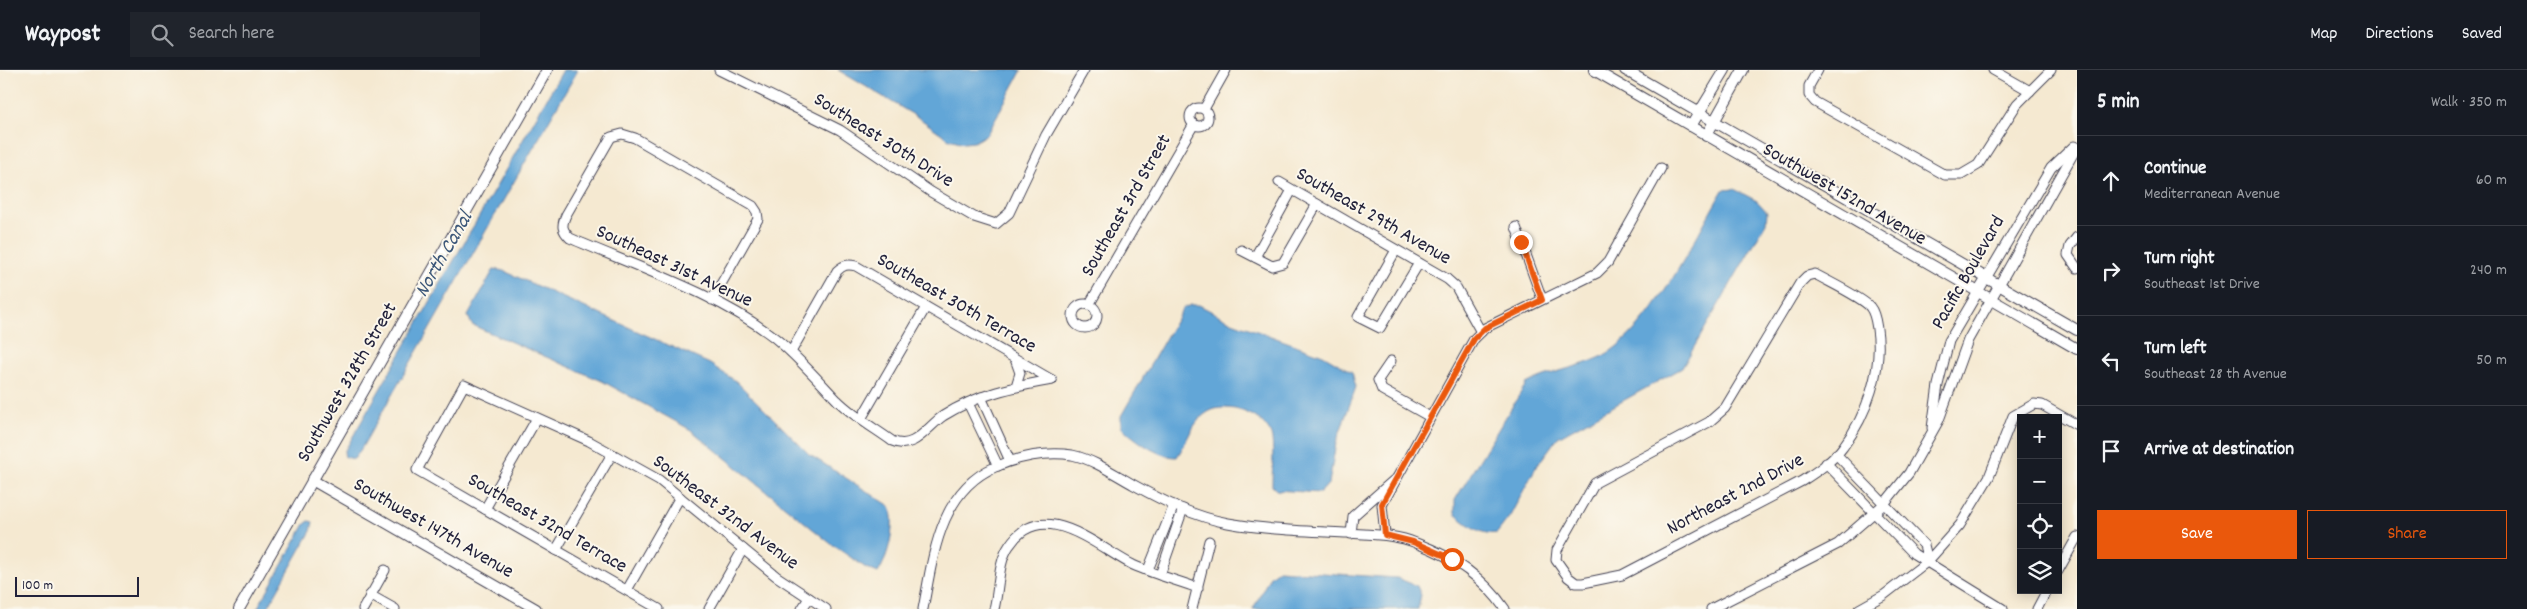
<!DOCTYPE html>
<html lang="en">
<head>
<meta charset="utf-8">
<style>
	:root { --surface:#171b24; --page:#20242c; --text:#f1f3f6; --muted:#9ea1a6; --line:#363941; --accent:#ea580c }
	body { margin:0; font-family:Dekko,sans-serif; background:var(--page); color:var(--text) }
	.controls { position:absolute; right:15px; bottom:15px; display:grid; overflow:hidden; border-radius:0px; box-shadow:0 2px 12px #0003 }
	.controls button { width:45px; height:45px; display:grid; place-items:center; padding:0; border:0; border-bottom:1px solid var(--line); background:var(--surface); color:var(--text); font:25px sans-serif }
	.scale { position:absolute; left:15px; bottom:12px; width:124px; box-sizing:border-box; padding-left:5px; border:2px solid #22223b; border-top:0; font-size:14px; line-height:18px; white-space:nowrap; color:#22223b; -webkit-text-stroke:4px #fbf7ec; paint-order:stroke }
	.stop { position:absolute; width:15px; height:15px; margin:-11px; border:4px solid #ea580c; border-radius:50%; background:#fff }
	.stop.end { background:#ea580c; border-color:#fff; box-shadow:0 1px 5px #0008 }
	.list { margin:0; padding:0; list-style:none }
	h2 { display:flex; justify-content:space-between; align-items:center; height:65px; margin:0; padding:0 20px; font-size:21px }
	h2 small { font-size:16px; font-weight:400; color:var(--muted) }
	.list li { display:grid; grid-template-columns:32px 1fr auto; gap:15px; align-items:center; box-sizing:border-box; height:90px; padding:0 20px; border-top:1px solid var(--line) }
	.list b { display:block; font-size:19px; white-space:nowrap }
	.list p { margin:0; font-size:16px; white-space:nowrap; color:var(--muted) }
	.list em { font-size:16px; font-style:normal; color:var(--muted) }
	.actions { display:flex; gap:10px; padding:15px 20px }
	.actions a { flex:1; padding:11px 0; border:1px solid var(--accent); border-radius:0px; text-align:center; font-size:18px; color:var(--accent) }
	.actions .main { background:var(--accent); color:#fff }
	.icon { flex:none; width:28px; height:28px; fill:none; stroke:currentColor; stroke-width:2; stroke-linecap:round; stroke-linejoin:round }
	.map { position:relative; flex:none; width:2077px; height:539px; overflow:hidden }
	header { display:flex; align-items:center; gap:30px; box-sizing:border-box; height:70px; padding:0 25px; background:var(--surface); border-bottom:1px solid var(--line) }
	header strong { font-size:24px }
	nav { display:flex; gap:28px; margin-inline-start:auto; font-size:18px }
	.search { width:350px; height:45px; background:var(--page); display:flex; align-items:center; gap:12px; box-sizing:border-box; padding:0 18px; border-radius:0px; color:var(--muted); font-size:19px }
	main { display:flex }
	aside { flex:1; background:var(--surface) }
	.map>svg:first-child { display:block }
	.water { fill:#62a6d7; stroke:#426489 }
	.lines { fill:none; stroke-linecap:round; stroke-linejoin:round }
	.minor-casing { stroke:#424052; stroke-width:11 }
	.tertiary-casing { stroke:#424052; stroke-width:12 }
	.minor { stroke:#fff; stroke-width:9 }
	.tertiary { stroke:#fff; stroke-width:10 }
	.route { stroke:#ea580c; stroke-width:6 }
	.labels { text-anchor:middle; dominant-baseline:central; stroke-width:4; stroke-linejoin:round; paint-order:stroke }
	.street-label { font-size:20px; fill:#22223b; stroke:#fbf7ec }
	.water-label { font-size:21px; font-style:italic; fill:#3c5779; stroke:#fbf7ec }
</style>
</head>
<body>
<header>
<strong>Waypost</strong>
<div class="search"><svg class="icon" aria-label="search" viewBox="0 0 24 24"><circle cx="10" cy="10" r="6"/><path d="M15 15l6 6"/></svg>Search here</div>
<nav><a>Map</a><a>Directions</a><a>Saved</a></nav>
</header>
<main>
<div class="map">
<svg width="2077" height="539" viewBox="0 0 2077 539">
	<rect width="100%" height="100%" fill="#fbf7ec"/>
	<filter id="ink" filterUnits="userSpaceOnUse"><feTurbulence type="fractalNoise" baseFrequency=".02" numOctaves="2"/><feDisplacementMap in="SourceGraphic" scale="10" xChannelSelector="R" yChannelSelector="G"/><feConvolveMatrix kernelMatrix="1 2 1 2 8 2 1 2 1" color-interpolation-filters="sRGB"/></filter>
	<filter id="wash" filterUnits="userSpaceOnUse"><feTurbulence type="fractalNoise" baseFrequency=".0096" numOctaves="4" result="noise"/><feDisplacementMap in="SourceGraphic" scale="20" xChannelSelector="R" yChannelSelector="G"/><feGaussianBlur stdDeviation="1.12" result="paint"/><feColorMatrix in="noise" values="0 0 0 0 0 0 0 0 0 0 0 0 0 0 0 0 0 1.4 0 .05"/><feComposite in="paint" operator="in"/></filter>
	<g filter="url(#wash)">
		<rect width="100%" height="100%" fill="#f5e9d1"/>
		<!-- water -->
		<g class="water">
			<path d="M563 0H578L361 379 354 389 345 387 344 382Z"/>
			<path d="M838 0H1022L987 64 974 72 964 73 949 69 919 48Z"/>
			<path d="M1734 119 1757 131 1767 142 1766 153 1682 298 1558 367 1536 397 1510 446 1497 463C1481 466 1467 454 1455 444V430L1526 314C1550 301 1578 298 1601 287 1653 260 1693 170 1723 120Z"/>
			<path d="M494 199 504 201 710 294 737 312 810 385 890 436C896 454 889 486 878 503L866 498 830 473 691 360 602 311 472 255 468 246Z"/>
			<path d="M1191 235H1199L1232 252 1323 285 1352 302 1356 317 1336 373 1329 413 1320 423 1276 420 1272 416C1272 401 1274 384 1272 369 1269 346 1227 330 1208 342 1192 351 1187 373 1177 387 1157 387 1136 370 1121 357V346L1183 238Z"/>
			<path d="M309 451 313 452 311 461 267 539H257L305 454Z"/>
			<path d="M1278 500 1397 508 1417 516 1421 525 1418 539H1253L1270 506Z"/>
		</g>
	</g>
	<g filter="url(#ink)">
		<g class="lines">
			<defs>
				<g id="minor">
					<path d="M719 0 840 60 931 122 974 147 996 154 1009 143 1046 65 1084 0"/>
					<path d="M1818 0 1809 16V25L1815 32 1945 105H1961L1978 95 2017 34 2051 0"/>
					<path d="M1993 0 2030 21"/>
					<circle cx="1199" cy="47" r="9"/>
					<path d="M1204 39 1226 0"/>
					<path d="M1279 112 1447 209 1456 217 1481 262"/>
					<path d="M1516 157 1542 229"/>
					<path d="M2077 167 2070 176 2068 185 2077 198"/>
					<path d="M1241 180 1272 196 1283 193 1317 134"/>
					<path d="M1396 180 1358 247 1380 258 1419 193"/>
					<path d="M1255 187 1292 120"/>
					<path d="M1815 204C1827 211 1863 228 1870 237 1875 243 1876 252 1877 259 1883 299 1867 345 1843 377 1833 391 1816 402 1802 411L1622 505 1583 513H1576L1568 507 1556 490 1557 480 1595 413 1709 352 1725 338 1800 213 1807 206Z"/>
					<path d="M712 230 758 149 757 142 753 136 635 68 622 64 611 67 566 145C561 156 562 160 570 168 637 197 718 224 775 268 798 287 817 309 837 330 853 346 874 358 892 371 914 381 926 358 943 346 978 324 1012 317 1052 310"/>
					<circle cx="1085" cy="246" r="12"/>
					<path d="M1089 235 1194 54"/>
					<path d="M791 282 837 201C843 195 847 194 856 196L1052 310"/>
					<path d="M1015 289 1020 303 1016 316"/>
					<path d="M1391 291 1378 310 1382 320 1430 347"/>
					<path d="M981 327 1010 391"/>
					<path d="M968 333 998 396"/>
					<path d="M861 349 926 237"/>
					<path d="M1932 358 1938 315 1949 271 2051 98 2074 76"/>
					<path d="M1836 384 1924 475 1928 491"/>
					<path d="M1826 393 1914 484 2003 539"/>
					<path d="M485 439 537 348"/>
					<path d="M1351 464 1353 446 1394 410"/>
					<path d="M1385 465 1382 435 1474 269 1485 258 1597 203 1608 192 1661 98"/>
					<path d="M556 480 612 384"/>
					<path d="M1148 500 1174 435"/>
					<path d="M2058 501 2077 467"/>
					<path d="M1160 505 1183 439"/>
					<path d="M627 520 680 427"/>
					<path d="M370 525 395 539"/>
					<path d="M363 539 385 500"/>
					<path d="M659 539 417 400 464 315 589 371 659 410 776 506 826 539"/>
					<path d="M709 539 743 479"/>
					<path d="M802 539 809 528"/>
					<path d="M923 539C933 488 939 421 995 397 1019 387 1046 381 1072 385 1095 390 1114 404 1134 415 1163 431 1195 447 1228 453 1267 460 1308 461 1348 463 1371 465 1394 464 1416 473 1452 486 1483 507 1505 539"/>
					<path d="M994 539C999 520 998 492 1009 476 1042 425 1097 477 1133 495 1153 504 1176 510 1198 518"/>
					<path d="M1192 539 1209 471"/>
					<path d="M1711 539 1838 474 1884 434 1909 403 1939 350 1968 270 2077 77"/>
					<path d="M1859 539 1884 525 1928 491 1960 455 1989 407 2013 346 2034 334 2042 335 2077 355"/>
					<path d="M2037 539 2047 520"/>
				</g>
				<g id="tertiary">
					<path d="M1594 0 2077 279"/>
					<path d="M1625 0 2077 260"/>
					<path d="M1691 56 1725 0"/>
					<path d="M1706 66 1743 0"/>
					<path d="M312 410 536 539"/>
					<path d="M239 539 547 0"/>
				</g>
			</defs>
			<!-- minor casing -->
			<use href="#minor" class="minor-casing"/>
			<!-- tertiary casing -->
			<use href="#tertiary" class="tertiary-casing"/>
			<!-- minor -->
			<use href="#minor" class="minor"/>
			<!-- tertiary -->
			<use href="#tertiary" class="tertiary"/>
		</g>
	</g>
	<g class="lines" filter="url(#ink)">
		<!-- route -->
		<path class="route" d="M1452 489 1413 472 1385 465 1382 434 1474 269 1485 258 1542 230 1521 172"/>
	</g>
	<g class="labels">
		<!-- street labels -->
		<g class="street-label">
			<text transform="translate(883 71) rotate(32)">Southeast 30th Drive</text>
			<text transform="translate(1844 125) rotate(30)">Southwest 152nd Avenue</text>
			<text transform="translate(1127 136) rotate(-60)">Southeast 3rd Street</text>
			<text transform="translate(1373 147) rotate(30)">Southeast 29th Avenue</text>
			<text transform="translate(674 197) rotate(25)">Southeast 31st Avenue</text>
			<text transform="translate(1969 203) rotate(-60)">Pacific Boulevard</text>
			<text transform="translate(956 234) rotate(30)">Southeast 30th Terrace</text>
			<text transform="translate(348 313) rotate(-60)">Southwest 328th Street</text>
			<text transform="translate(1736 425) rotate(-28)">Northeast 2nd Drive</text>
			<text transform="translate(725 443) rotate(37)">Southeast 32nd Avenue</text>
			<text transform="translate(547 454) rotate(30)">Southeast 32nd Terrace</text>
			<text transform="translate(433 459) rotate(30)">Southwest 147th Avenue</text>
		</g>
		<!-- water labels -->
		<g class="water-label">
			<text transform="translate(445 185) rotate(-60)">North Canal</text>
		</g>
	</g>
</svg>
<div class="controls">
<button>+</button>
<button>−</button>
<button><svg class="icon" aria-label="locate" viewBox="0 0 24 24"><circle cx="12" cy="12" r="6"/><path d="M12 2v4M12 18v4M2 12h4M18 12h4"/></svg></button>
<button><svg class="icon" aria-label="layers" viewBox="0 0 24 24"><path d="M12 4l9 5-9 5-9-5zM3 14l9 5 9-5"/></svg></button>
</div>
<div class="scale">100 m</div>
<div class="stop" style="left:1452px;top:489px"></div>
<div class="stop end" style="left:1521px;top:172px"></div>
</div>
<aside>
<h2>5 min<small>Walk · 350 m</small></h2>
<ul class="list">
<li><svg class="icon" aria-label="ahead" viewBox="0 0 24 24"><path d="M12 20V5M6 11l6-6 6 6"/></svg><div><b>Continue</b><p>Mediterranean Avenue</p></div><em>60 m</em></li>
<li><svg class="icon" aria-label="right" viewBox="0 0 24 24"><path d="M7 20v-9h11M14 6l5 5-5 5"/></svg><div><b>Turn right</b><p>Southeast 1st Drive</p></div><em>240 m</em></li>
<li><svg class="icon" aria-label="left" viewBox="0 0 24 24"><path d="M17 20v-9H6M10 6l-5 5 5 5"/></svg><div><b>Turn left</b><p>Southeast 28 th Avenue</p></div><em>50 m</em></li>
<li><svg class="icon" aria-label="arrive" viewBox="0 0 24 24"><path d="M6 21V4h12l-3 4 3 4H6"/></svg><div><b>Arrive at destination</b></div></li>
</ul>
<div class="actions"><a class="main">Save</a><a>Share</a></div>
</aside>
</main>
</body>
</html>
